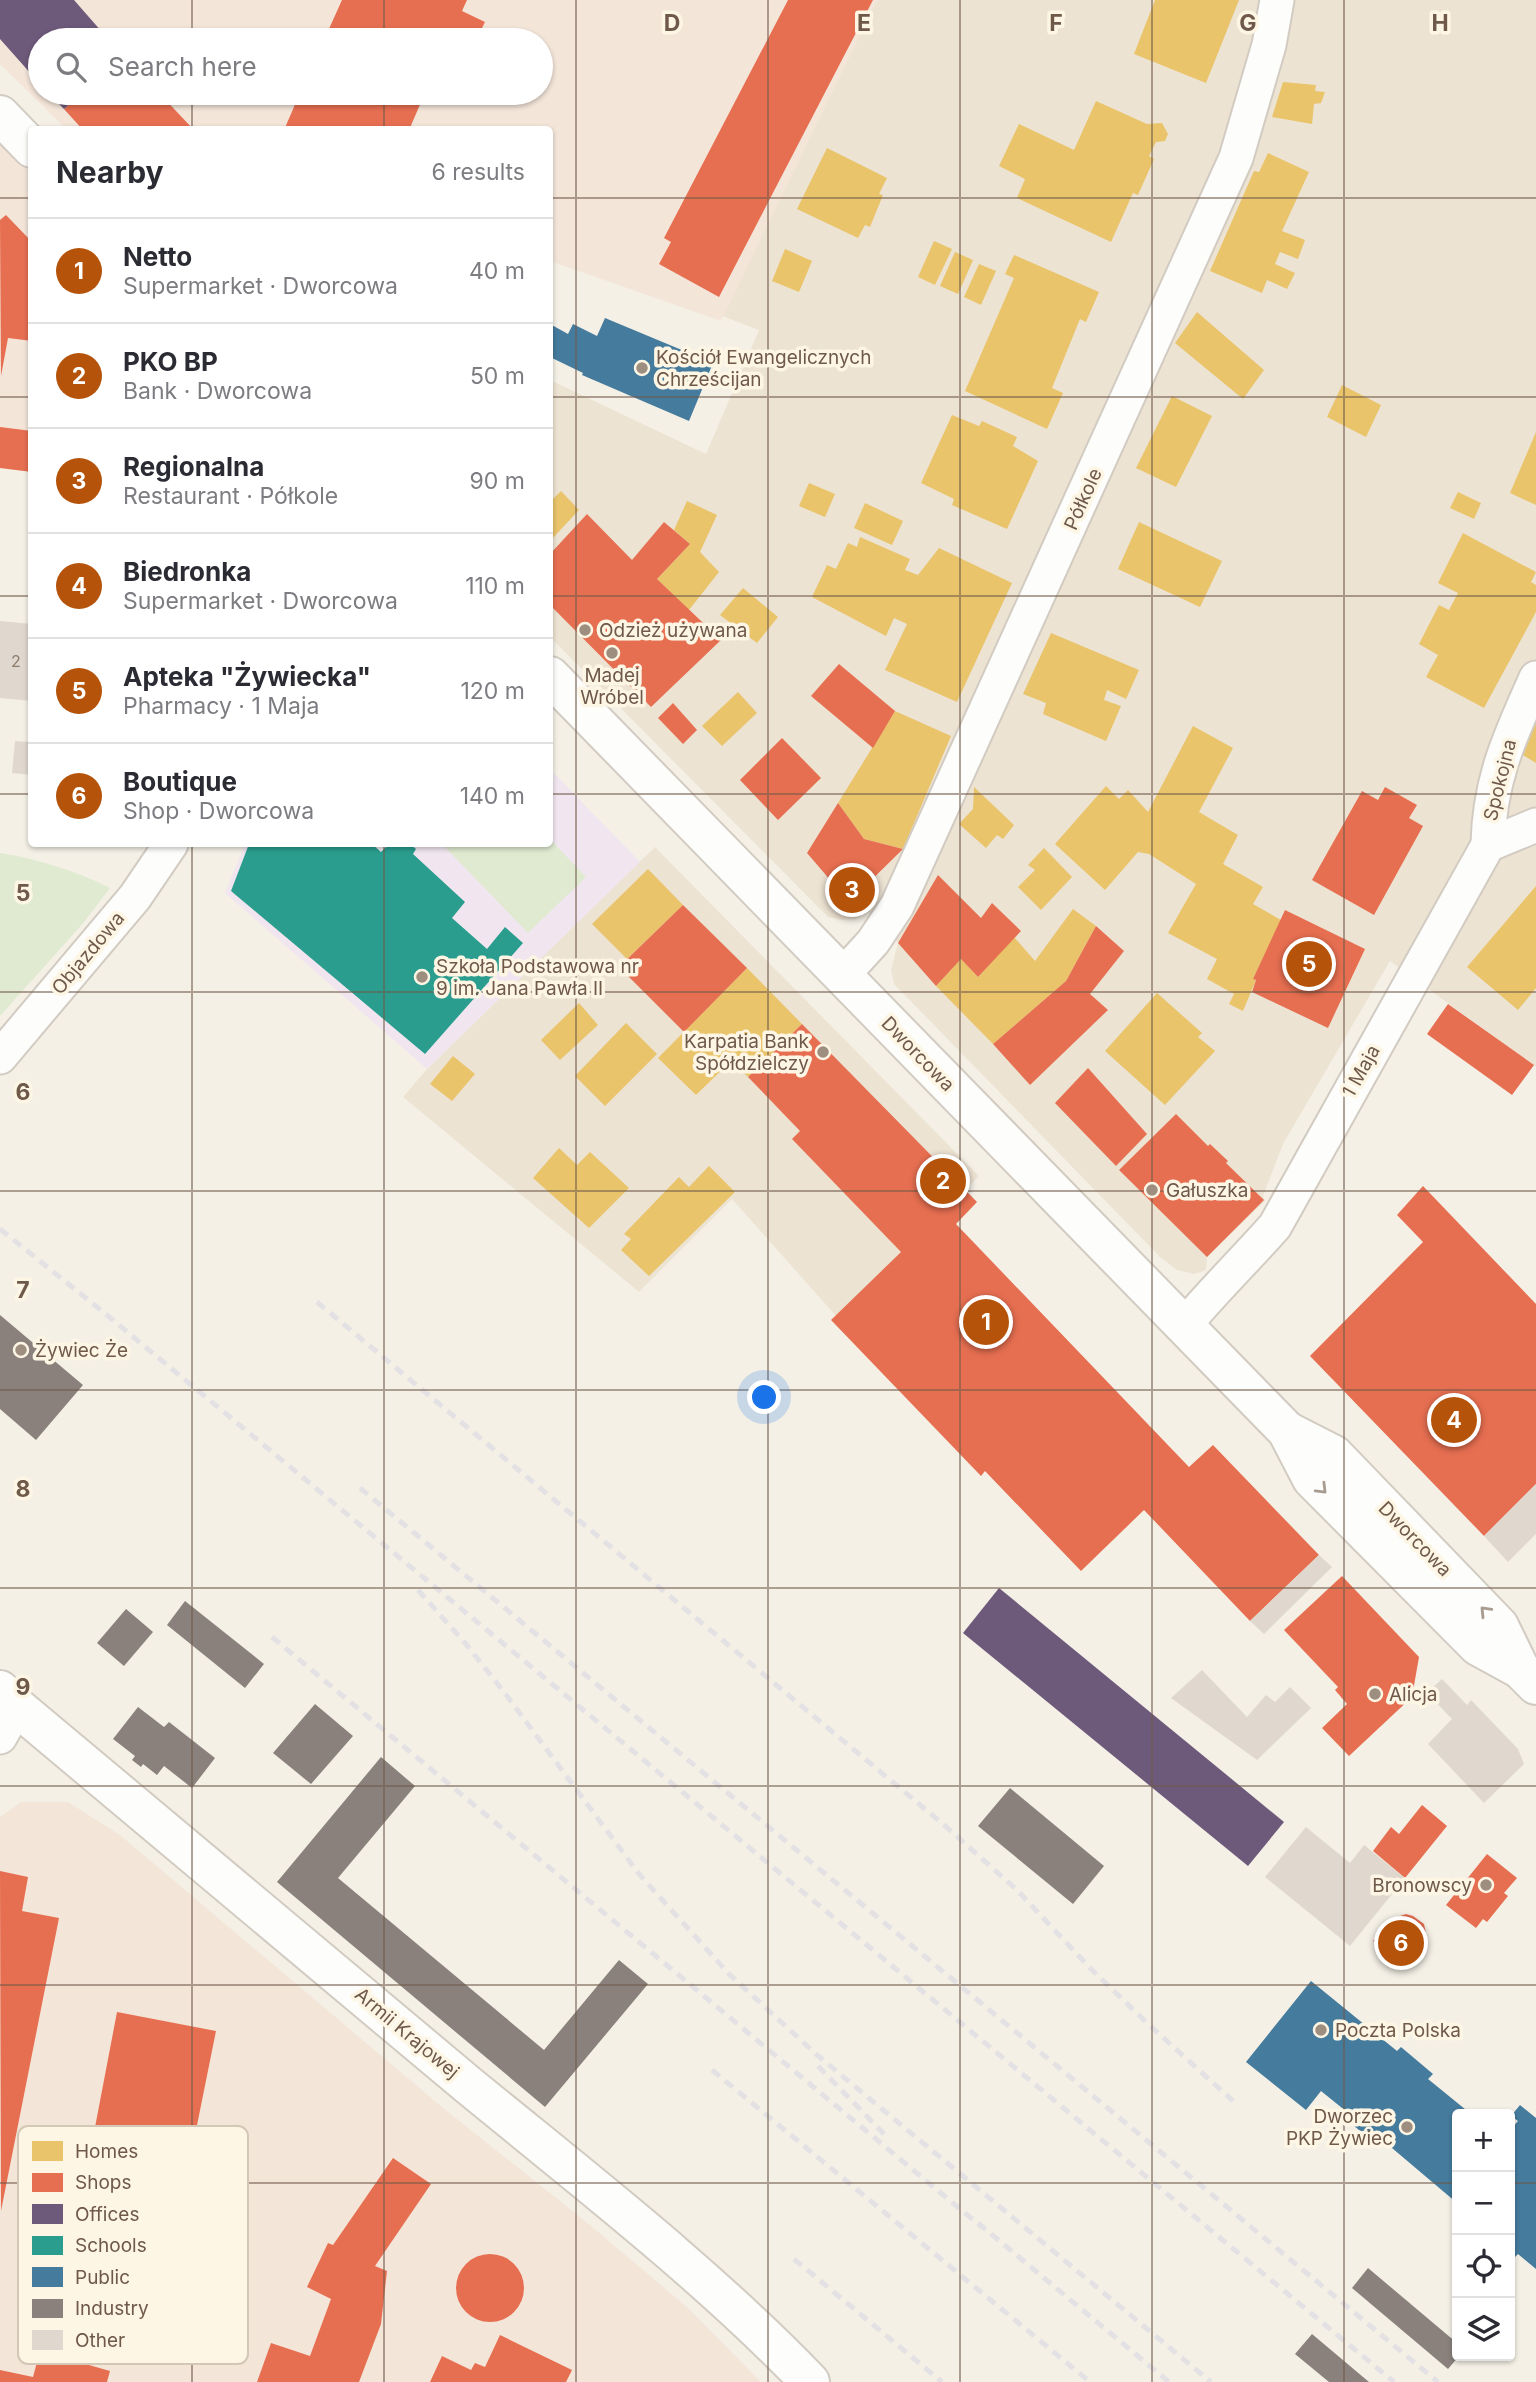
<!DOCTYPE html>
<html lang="en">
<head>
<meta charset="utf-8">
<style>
	:root { --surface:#fff; --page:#f7f7f7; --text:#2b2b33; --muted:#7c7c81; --line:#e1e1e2; --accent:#b45309 }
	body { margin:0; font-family:Inter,sans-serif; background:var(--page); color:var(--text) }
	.controls { position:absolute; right:21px; bottom:21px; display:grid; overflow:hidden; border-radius:7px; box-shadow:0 2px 5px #0004 }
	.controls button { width:63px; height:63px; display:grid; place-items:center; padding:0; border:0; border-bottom:2px solid var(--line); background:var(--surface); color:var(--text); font:35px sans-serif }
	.you { position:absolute; left:765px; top:1398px; width:24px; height:24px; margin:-18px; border:5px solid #fff; border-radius:50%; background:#1a73e8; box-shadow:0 0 0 10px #1a73e833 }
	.badge { display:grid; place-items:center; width:46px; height:46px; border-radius:50%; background:var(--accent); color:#fff; font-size:23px; font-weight:700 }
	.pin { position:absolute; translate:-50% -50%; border:4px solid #fff; box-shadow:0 2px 7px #0006 }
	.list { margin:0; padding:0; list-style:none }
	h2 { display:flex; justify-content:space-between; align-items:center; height:91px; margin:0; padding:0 28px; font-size:30px }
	h2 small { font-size:23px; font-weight:400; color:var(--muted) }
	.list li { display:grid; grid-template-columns:46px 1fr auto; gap:21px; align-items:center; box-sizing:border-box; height:105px; padding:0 28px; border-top:2px solid var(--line) }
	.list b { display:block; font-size:26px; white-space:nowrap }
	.list p { margin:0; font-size:23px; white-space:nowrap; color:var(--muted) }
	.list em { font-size:23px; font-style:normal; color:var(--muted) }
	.icon { flex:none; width:38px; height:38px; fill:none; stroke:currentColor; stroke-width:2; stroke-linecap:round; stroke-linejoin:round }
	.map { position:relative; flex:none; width:1536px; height:2382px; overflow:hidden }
	.search { position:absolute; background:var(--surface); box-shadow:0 2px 5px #0004; left:28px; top:28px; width:525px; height:77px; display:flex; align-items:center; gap:18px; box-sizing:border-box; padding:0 24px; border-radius:38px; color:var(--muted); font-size:26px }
	.panel { position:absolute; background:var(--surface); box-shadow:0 2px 5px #0004; left:28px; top:126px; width:525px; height:721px; border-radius:7px }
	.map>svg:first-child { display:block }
	.residential { fill:#ede3d3 }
	.commercial { fill:#f4e5d9; fill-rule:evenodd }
	.education { fill:#f1e6ef }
	.green { fill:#dfead1 }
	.homes { fill:#e9c46a }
	.shops { fill:#e76f51 }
	.offices { fill:#6d597a }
	.schools { fill:#2a9d8f }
	.public { fill:#457b9d }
	.industry { fill:#8a817c }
	.building { fill:#e0d8ce }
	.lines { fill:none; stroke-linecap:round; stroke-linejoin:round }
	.minor-casing { stroke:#d2cbc2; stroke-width:37 }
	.tertiary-casing { stroke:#d2cbc2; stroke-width:42 }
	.minor { stroke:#fdfdfb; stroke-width:33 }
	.tertiary { stroke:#fdfdfb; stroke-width:38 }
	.rail { stroke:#e3e1e3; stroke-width:5; stroke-dasharray:10 7; stroke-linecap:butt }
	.oneway { stroke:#a89b90 }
	.grid { fill:none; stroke:#6f5949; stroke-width:2; stroke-opacity:0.55 }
	.poi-dot { fill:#9e8e80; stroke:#fef6e5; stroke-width:2.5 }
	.labels { text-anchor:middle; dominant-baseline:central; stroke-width:7; stroke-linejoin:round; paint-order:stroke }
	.number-label { font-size:16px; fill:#8d7b6c }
	.poi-label { font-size:19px; fill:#6f5949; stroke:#fef6e5; text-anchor:start }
	.street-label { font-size:19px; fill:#6f5949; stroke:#fef6e5 }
	.key { fill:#fef6e5; stroke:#d3c7b6; stroke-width:2 }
	.key-label { font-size:19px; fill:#6f5949 }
	.grid-label { font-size:23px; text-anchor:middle; font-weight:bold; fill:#6f5949; stroke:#fef6e5; stroke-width:7; stroke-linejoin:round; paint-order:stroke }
</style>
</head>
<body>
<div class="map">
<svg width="1536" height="2382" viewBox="0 0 1536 2382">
	<rect width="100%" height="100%" fill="#f4f0e6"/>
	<!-- residential -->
	<g class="residential">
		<path d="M876 0H1536V1067L1390 961 1283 1144 1263 1196 1265 1201 1207 1257 1206 1270 1194 1274 1177 1270 1161 1258 894 984 891 970 898 943 868 912 856 919 841 920 828 917 550 637V380L706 454 759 330 717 314Z"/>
		<path d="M655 847 979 1176 836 1316 732 1199 639 1292 403 1097 427 1069Z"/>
	</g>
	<!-- commercial -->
	<g class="commercial">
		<path d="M0 0H877L721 321 550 261V130L66 129 0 64ZM40 40H541V93H40Z"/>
		<path d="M0 115 31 148V472L0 468Z"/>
		<path d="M21 1802H68L120 1835 442 2107 590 2225 688 2308 761 2382H0V1817Z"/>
	</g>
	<!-- education -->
	<path class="education" d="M550 769 640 862 427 1069 225 893 245 844H550Z"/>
	<!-- green -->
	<g class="green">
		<path d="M550 839 586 877 528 933 442 844H550Z"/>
		<path d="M0 853C37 859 77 871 110 888L84 922 0 1016Z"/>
	</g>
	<!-- homes -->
	<g class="homes">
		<path d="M1155 0H1239L1206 83 1134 54Z"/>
		<path d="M1283 82 1316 85 1315 91 1325 92 1321 103 1314 104 1312 124 1272 117Z"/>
		<path d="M1096 101 1147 124 1162 123 1168 134 1165 141 1156 142 1149 156 1154 159 1138 195 1133 193 1111 242 1017 198 1025 179 999 166 1019 124 1074 150Z"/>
		<path d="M827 148 887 178 879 194 883 195 870 227 865 225 858 238 797 209Z"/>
		<path d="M1268 153 1309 172 1282 231 1305 240 1298 259 1280 252 1275 264 1295 273 1287 289 1267 280 1262 293 1210 271 1254 171 1259 172Z"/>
		<path d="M934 241 952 249 935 285 918 277Z"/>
		<path d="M785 249 812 261 799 292 772 281Z"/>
		<path d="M955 252 973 260 958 294 940 286Z"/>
		<path d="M1014 255 1099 292 1086 322 1080 319 1052 388 1063 393 1047 429 965 391 1014 278 1005 274Z"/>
		<path d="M979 264 996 271 981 305 964 297Z"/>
		<path d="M1197 312 1264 370 1243 399 1175 343Z"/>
		<path d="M1342 385 1381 405 1366 437 1327 417Z"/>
		<path d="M1172 396 1212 416 1176 487 1136 468Z"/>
		<path d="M952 415 979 426 982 421 1017 437 1013 446 1038 461 1007 529 952 505 954 499 921 483Z"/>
		<path d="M1536 432V505L1510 493Z"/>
		<path d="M809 483 835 494 825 517 799 506Z"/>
		<path d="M561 491 579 510 550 541V502Z"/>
		<path d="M1458 492 1481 503 1474 519 1450 508Z"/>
		<path d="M687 501 717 515 700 552 719 572 689 610 657 579 690 544 674 530Z"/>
		<path d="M865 503 903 521 892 545 854 528Z"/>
		<path d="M1139 522 1222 561 1200 607 1118 569Z"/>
		<path d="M1463 533 1536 572 1531 582 1536 585V612L1484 708 1426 677 1438 655 1419 644 1439 605 1449 610 1458 593 1438 583Z"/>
		<path d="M860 537 910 559 905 570 918 575 939 548 1012 583 957 702 885 670 907 624 894 618 886 636 812 597 827 565 836 569 848 543 857 547Z"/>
		<path d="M743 588 778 617 757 643 720 615Z"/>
		<path d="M1051 633 1139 670 1126 699 1107 690 1104 700 1121 706 1106 741 1043 714 1046 703 1023 694Z"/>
		<path d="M738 692 757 713 722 746 702 726Z"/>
		<path d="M895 711 951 736 903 849 864 839 838 803Z"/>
		<path d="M1536 716V763L1516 751Z"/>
		<path d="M1193 726 1233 748 1199 812 1238 835 1223 864 1263 887 1253 904 1281 920 1253 979 1256 980 1243 1011 1229 1004 1234 994 1207 979 1217 959 1168 933 1196 884 1149 854 1138 852 1105 890 1055 844 1106 786 1119 799 1128 790 1148 812Z"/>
		<path d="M974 787 1014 825 1003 839 997 835 986 848 959 824 973 809Z"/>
		<path d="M1044 848 1072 877 1041 910 1018 887 1035 870 1028 865Z"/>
		<path d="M648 869 683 905 627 959 592 924Z"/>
		<path d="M1536 886V988L1518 1010 1467 967Z"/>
		<path d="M1073 909 1096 926 1066 981 993 1044 936 986 961 959 978 977 1014 937 1035 961Z"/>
		<path d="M747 968 802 1024 748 1077 731 1061 696 1095 658 1058Z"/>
		<path d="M1157 993 1202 1033 1198 1037 1215 1051 1165 1105 1105 1051Z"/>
		<path d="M579 1003 598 1025 560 1060 541 1040Z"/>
		<path d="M626 1023 657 1054 605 1106 575 1076Z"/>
		<path d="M453 1056 475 1074 452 1101 430 1084Z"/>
		<path d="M559 1148 577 1165 590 1152 629 1188 589 1228 533 1178Z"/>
		<path d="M709 1166 735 1192 649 1276 621 1250 631 1239 624 1234 679 1177 689 1187Z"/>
	</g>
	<!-- shops -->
	<g class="shops">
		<path d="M342 0H467L462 11 485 22 476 40H324Z"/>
		<path d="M788 0H873L719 297 659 264 671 242 664 238Z"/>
		<path d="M82 93H159L194 130H83L64 109Z"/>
		<path d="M300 93H425L409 130H284Z"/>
		<path d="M6 215 32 242V341L8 338 1 376 0 220Z"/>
		<path d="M0 427 32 431V472L0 468Z"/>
		<path d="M587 514 632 560 664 522 690 544 657 579 721 640 651 707 550 605V554Z"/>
		<path d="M839 664 895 711 873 748 811 696Z"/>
		<path d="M673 703 697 730 683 744 658 718Z"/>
		<path d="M782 738 821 778 778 820 740 780Z"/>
		<path d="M1385 787 1417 805 1409 818 1423 826 1374 915 1312 880 1362 791 1378 800Z"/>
		<path d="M838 803 864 839 903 849 849 902 807 853Z"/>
		<path d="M938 875 981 918 992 903 1021 931 978 977 961 959 936 986 898 943Z"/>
		<path d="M683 905 747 968 684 1032 619 967Z"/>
		<path d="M1285 910 1365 949 1328 1028 1252 992 1256 980 1253 979Z"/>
		<path d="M1096 926 1124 951 1090 994 1108 1010 1030 1085 993 1044 1066 981Z"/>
		<path d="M1448 1004 1534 1065 1512 1095 1427 1034Z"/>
		<path d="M802 1024 977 1202 956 1224 1189 1467 1213 1445 1319 1555 1250 1621 1144 1510 1081 1571 985 1471 981 1476 831 1320 901 1252 792 1139 800 1131 748 1077Z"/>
		<path d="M1088 1068 1147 1134 1116 1166 1055 1103Z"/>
		<path d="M1176 1114 1208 1146 1210 1144 1228 1161 1226 1163 1264 1200 1207 1257 1119 1170Z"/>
		<path d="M1423 1186 1536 1304V1484L1484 1536 1310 1356 1423 1242 1397 1215Z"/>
		<path d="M1342 1576 1419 1657 1412 1697 1349 1756 1322 1728 1347 1704 1335 1690 1338 1687 1284 1630Z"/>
		<path d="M1422 1805 1447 1826 1405 1878 1373 1851 1391 1827 1399 1834Z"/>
		<path d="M1487 1854 1517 1878 1504 1893 1508 1896 1487 1922 1483 1919 1476 1928 1446 1905Z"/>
		<path d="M0 1871 28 1877 22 1911 59 1918 1 2211Z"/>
		<path d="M1406 1914 1413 1916 1424 1924 1427 1938 1422 1950 1407 1968 1373 1941 1394 1918Z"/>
		<path d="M117 2012 216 2031 167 2274 39 2248 62 2138 92 2143Z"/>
		<path d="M393 2158 431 2184 375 2266 387 2271 381 2324 359 2382H257L271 2343 310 2356 331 2299 307 2287 328 2243 333 2245Z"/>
		<circle cx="490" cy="2288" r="34"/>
		<path d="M500 2335 572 2370 566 2382H430L442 2356 471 2370 475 2363 485 2367Z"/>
		<path d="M40 2351 110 2371 107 2382H0V2370L33 2377Z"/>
	</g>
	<!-- offices -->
	<g class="offices">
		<path d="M0 0H74L109 40H40V84L0 39Z"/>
		<path d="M48 93H82L64 109Z"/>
		<path d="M999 1588 1284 1822 1248 1866 963 1633Z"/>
	</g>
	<!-- schools -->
	<path class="schools" d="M249 844H372L381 852 389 844H410L416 849 413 854 465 902 452 918 487 949 505 927 523 943 425 1054 231 891Z"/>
	<!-- public -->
	<g class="public">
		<path d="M605 318 713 363 689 421 582 375 583 373 550 357V324L568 334 573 324 597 336Z"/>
		<path d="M1311 1981 1397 2051 1401 2047 1433 2074 1428 2079 1471 2114H1457V2203L1379 2137 1375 2143 1343 2117 1347 2112 1321 2091 1306 2110 1246 2062Z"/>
		<path d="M1520 2105 1536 2118V2269L1518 2254 1514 2258 1510 2254V2130L1518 2121 1511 2116Z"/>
	</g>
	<!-- industry -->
	<g class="industry">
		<path d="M0 1315 83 1385 36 1440 0 1409Z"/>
		<path d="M185 1601 264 1664 245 1688 167 1625Z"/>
		<path d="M126 1609 153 1632 124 1666 97 1643Z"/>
		<path d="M315 1704 353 1736 311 1784 273 1753Z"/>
		<path d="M138 1707 164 1727 169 1722 215 1758 192 1788 164 1766 157 1775 143 1764 141 1767 132 1760 135 1756 113 1739Z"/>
		<path d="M381 1757 415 1786 338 1878 544 2050 619 1960 648 1984 545 2107 277 1882Z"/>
		<path d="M1010 1788 1104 1866 1073 1904 978 1826Z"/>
		<path d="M1368 2268 1457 2343 1459 2356 1448 2369 1352 2288Z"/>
		<path d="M1312 2334 1369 2382H1329L1295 2354Z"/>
	</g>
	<!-- building -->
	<g class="building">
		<path d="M0 621 32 624V701L0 698Z"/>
		<path d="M15 741 32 742V775L12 773Z"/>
		<path d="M1536 1484V1534L1508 1562 1484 1536Z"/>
		<path d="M1319 1555 1332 1567 1264 1634 1250 1621Z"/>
		<path d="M1202 1670 1247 1717 1266 1695 1275 1702 1290 1687 1311 1708 1257 1760 1171 1698Z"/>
		<path d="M1442 1679 1467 1705 1471 1700 1518 1749 1524 1764 1484 1803 1428 1744 1452 1719 1427 1693Z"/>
		<path d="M1306 1827 1350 1863 1364 1845 1405 1878 1350 1946 1265 1877Z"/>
	</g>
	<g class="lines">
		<defs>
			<g id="minor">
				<path d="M1488 845C1489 780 1510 736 1536 678"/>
				<path d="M842 976 873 942 897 906 1236 158 1269 45 1277 0"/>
				<path d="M0 1057 135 897 171 844"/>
				<path d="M1184 1326C1213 1291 1245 1260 1275 1226L1488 845 1536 825"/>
				<path d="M0 1737 17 1707"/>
			</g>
			<g id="tertiary">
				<path d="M0 115 32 148"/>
				<path d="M550 676 1287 1431 1312 1479 1478 1646 1520 1669 1536 1685"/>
				<path d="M1287 1431 1334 1455 1499 1626 1520 1669"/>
				<path d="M0 1690 17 1707C167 1832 316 1959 467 2084 584 2180 705 2273 810 2382"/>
			</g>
		</defs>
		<!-- minor casing -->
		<use href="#minor" class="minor-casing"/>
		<!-- tertiary casing -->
		<use href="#tertiary" class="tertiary-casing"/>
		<!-- minor -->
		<use href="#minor" class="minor"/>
		<!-- tertiary -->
		<use href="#tertiary" class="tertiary"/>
		<!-- rail -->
		<g class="rail">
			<path d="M0 1229 102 1311 1394 2382"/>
			<path d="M317 1302 943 1824 1017 1890 1091 1969 1145 2021 1233 2101"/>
			<path d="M360 1488 1438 2382"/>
			<path d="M418 1590 466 1644 504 1692 639 1874 729 1974 817 2055 1211 2382"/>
			<path d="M272 1637 983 2228"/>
			<path d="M818 2066 884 2134"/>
			<path d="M712 2070 1090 2382"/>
			<path d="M978 2223 1169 2382"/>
			<path d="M794 2259 942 2382"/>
		</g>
	</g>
	<!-- one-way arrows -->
	<defs><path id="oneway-chevron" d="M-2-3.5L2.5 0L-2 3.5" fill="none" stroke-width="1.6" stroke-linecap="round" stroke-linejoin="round" transform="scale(1.75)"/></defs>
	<g class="oneway">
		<use href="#oneway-chevron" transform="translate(1322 1489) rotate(45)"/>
		<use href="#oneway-chevron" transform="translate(1485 1611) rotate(-134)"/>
	</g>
	<!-- grid -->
	<path class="grid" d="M192 0V40M384 0V40M576 0V2382M768 0V2382M960 0V2382M1152 0V2382M1344 0V2382M192 93V130M384 93V130M0 198H32M550 198H1536M0 397H32M550 397H1536M0 596H32M550 596H1536M0 794H32M550 794H1536M192 844V2382M384 844V2382M0 992H1536M0 1191H1536M0 1390H1536M0 1588H1536M0 1786H1536M0 1985H1536M0 2183H1457M1510 2183H1536"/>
	<!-- markers -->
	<g class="poi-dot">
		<circle cx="642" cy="368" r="7"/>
		<circle cx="585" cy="630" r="7"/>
		<circle cx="612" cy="653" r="7"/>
		<circle cx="422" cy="977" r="7"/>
		<circle cx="823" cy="1052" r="7"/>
		<circle cx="1152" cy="1190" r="7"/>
		<circle cx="21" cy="1350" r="7"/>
		<circle cx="1375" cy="1694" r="7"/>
		<circle cx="1486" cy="1885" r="7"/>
		<circle cx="1321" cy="2030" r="7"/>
		<circle cx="1407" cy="2127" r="7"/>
	</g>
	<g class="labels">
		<!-- number labels -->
		<g class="number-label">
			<text x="16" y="661">2</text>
		</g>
		<!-- poi labels -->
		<g class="poi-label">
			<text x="656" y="357">Kościół Ewangelicznych<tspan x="656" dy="22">Chrześcijan</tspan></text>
			<text x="599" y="630">Odzież używana</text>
			<text x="612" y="675" text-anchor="middle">Madej<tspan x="612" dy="22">Wróbel</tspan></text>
			<text x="436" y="966">Szkoła Podstawowa nr<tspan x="436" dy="22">9 im. Jana Pawła II</tspan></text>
			<text x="809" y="1041" text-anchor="end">Karpatia Bank<tspan x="809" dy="22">Spółdzielczy</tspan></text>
			<text x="1166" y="1190">Gałuszka</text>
			<text x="35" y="1350">Żywiec Że</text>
			<text x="1389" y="1694">Alicja</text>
			<text x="1472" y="1885" text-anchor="end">Bronowscy</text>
			<text x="1335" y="2030">Poczta Polska</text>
			<text x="1393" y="2116" text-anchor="end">Dworzec<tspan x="1393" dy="22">PKP Żywiec</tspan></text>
		</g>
		<!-- street labels -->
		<g class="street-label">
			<text transform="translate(1083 499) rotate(-66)">Półkole</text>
			<text transform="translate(1500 780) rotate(-76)">Spokojna</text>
			<text transform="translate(88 953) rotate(-50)">Objazdowa</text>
			<text transform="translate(918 1054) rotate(46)">Dworcowa</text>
			<text transform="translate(1361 1071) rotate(-61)">1 Maja</text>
			<text transform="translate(1415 1539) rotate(46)">Dworcowa</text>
			<text transform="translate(407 2033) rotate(40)">Armii Krajowej</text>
		</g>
	</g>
	<!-- legend -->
	<rect x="18" y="2126" width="230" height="238" rx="10" class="key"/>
	<rect x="32" y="2141" width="31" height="20" fill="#e9c46a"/>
	<rect x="32" y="2173" width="31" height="19" fill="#e76f51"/>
	<rect x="32" y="2204" width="31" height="20" fill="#6d597a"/>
	<rect x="32" y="2236" width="31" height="19" fill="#2a9d8f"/>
	<rect x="32" y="2267" width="31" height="20" fill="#457b9d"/>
	<rect x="32" y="2299" width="31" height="19" fill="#8a817c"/>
	<rect x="32" y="2330" width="31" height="20" fill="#e0d8ce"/>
	<g class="key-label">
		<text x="75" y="2158">Homes</text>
		<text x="75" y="2189">Shops</text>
		<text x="75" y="2221">Offices</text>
		<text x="75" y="2252">Schools</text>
		<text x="75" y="2284">Public</text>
		<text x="75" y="2315">Industry</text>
		<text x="75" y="2347">Other</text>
	</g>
	<g class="grid-label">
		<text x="672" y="31">D</text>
		<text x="864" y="31">E</text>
		<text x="1056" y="31">F</text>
		<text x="1248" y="31">G</text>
		<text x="1440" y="31">H</text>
		<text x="23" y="901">5</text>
		<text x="23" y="1100">6</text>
		<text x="23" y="1298">7</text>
		<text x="23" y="1497">8</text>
		<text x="23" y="1695">9</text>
	</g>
</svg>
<div class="controls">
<button>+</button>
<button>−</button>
<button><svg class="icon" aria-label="locate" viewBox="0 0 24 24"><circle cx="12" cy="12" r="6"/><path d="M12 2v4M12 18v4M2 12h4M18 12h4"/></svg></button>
<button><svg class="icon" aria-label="layers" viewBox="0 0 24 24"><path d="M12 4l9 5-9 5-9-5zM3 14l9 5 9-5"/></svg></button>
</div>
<div class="you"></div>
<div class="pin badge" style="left:986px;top:1322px">1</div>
<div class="pin badge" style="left:943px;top:1181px">2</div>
<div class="pin badge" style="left:852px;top:890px">3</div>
<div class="pin badge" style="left:1454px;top:1420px">4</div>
<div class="pin badge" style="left:1309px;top:964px">5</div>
<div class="pin badge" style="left:1401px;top:1943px">6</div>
<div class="search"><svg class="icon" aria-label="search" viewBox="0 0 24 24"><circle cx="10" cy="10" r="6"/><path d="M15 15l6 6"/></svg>Search here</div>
<section class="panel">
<h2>Nearby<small>6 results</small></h2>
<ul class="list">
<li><span class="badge">1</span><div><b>Netto</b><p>Supermarket · Dworcowa</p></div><em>40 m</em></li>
<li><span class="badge">2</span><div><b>PKO BP</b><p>Bank · Dworcowa</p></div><em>50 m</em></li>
<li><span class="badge">3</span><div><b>Regionalna</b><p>Restaurant · Półkole</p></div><em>90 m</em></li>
<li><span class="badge">4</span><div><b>Biedronka</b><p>Supermarket · Dworcowa</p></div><em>110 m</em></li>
<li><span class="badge">5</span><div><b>Apteka &quot;Żywiecka&quot;</b><p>Pharmacy · 1 Maja</p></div><em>120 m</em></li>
<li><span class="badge">6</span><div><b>Boutique</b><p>Shop · Dworcowa</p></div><em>140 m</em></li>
</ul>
</section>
</div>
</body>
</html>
